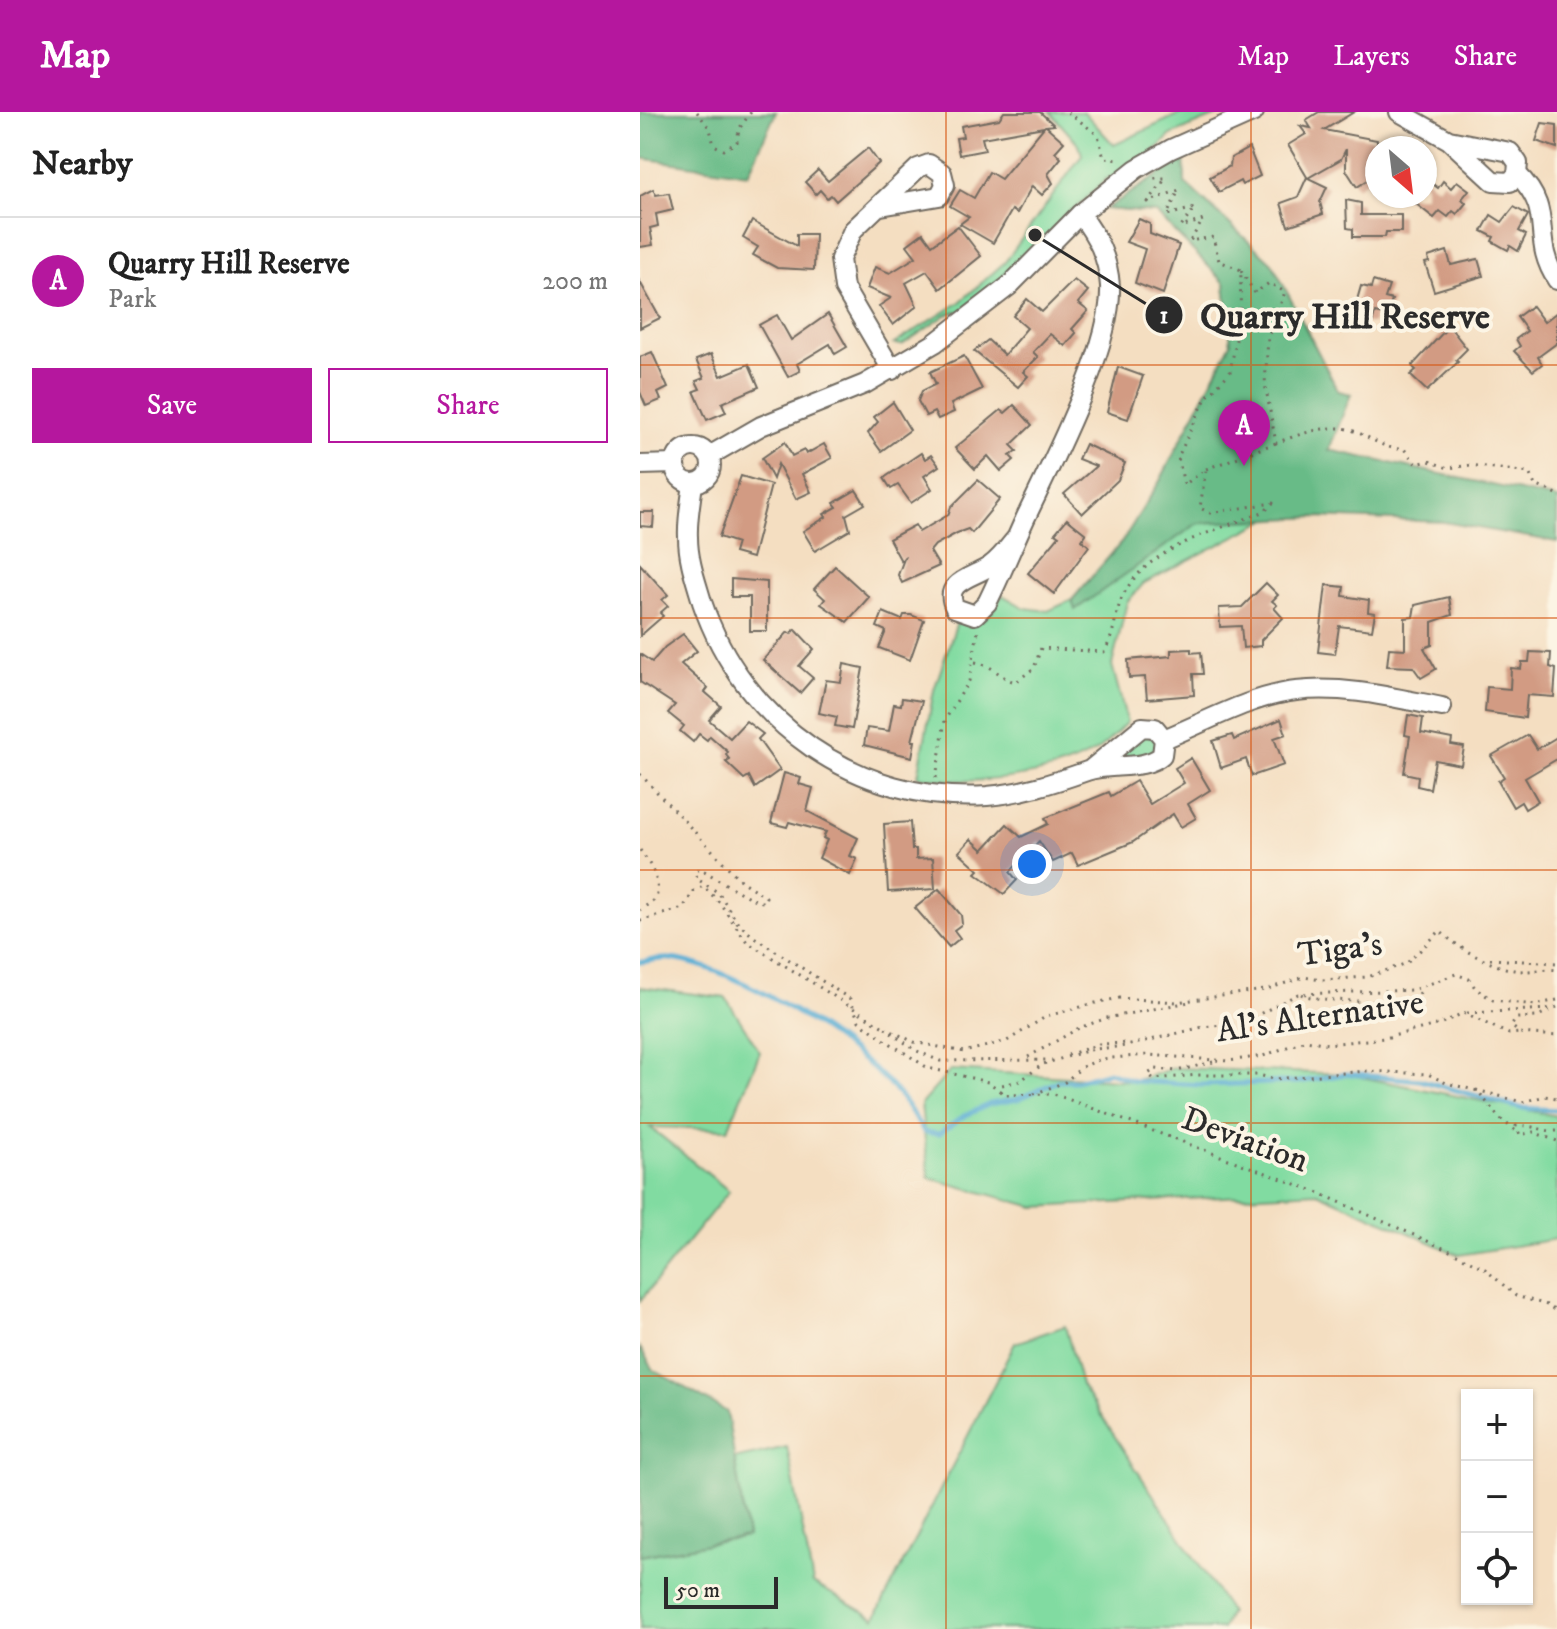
<!DOCTYPE html>
<html lang="en">
<head>
<meta charset="utf-8">
<style>
	:root { --surface:#fff; --page:#f6f6f6; --text:#222; --muted:#767676; --line:#e0e0e0; --accent:#b5179e }
	body { margin:0; font-family:"IM FELL DW Pica",serif; background:var(--page); color:var(--text) }
	.controls { position:absolute; right:24px; bottom:24px; display:grid; overflow:hidden; border-radius:0px; box-shadow:0 2px 6px #0004 }
	.controls button { width:72px; height:72px; display:grid; place-items:center; padding:0; border:0; border-bottom:2px solid var(--line); background:var(--surface); color:var(--text); font:40px sans-serif }
	.compass { position:absolute; left:725px; top:24px; width:72px; height:72px; border-radius:50%; background:var(--surface); box-shadow:0 2px 6px #0004; rotate:152deg }
	.scale { position:absolute; left:24px; bottom:20px; width:114px; box-sizing:border-box; padding-left:8px; border:4px solid #2b2b2b; border-top:0; font-size:22px; line-height:28px; white-space:nowrap; color:#2b2b2b; -webkit-text-stroke:6px #fcf5e5; paint-order:stroke }
	.you { position:absolute; left:392px; top:752px; width:28px; height:28px; margin:-20px; border:6px solid #fff; border-radius:50%; background:#1a73e8; box-shadow:0 0 0 12px #1a73e833 }
	.badge { display:grid; place-items:center; width:52px; height:52px; border-radius:50%; background:var(--accent); color:#fff; font-size:26px; font-weight:700 }
	.pin { position:absolute; translate:-50% -66px; filter:drop-shadow(0 2px 4px #0008) }
	.pin::after { content:''; position:absolute; top:42px; width:28px; height:24px; background:inherit; clip-path:polygon(0 0,100% 0,50% 100%) }
	.list { margin:0; padding:0; list-style:none }
	h2 { display:flex; justify-content:space-between; align-items:center; height:104px; margin:0; padding:0 32px; font-size:34px }
	h2 small { font-size:26px; font-weight:400; color:var(--muted) }
	.list li { display:grid; grid-template-columns:52px 1fr auto; gap:24px; align-items:center; box-sizing:border-box; height:128px; padding:0 32px; border-top:2px solid var(--line) }
	.list b { display:block; font-size:30px; white-space:nowrap }
	.list p { margin:0; font-size:26px; white-space:nowrap; color:var(--muted) }
	.list em { font-size:26px; font-style:normal; color:var(--muted) }
	.actions { display:flex; gap:16px; padding:24px 32px }
	.actions a { flex:1; padding:18px 0; border:2px solid var(--accent); border-radius:0px; text-align:center; font-size:28px; color:var(--accent) }
	.actions .main { background:var(--accent); color:#fff }
	.icon { flex:none; width:44px; height:44px; fill:none; stroke:currentColor; stroke-width:2; stroke-linecap:round; stroke-linejoin:round }
	.map { position:relative; flex:none; width:917px; height:1517px; overflow:hidden }
	header { display:flex; align-items:center; gap:48px; box-sizing:border-box; height:112px; padding:0 40px; background:var(--accent); color:#fff }
	header strong { font-size:38px }
	nav { display:flex; gap:44px; margin-inline-start:auto; font-size:28px }
	main { display:flex }
	aside { flex:1; background:var(--surface) }
	.map>svg:first-child { display:block }
	.green { fill:#81dba1; stroke:#568366; stroke-width:2 }
	.forest { fill:#68bb87; stroke:#4a7359; stroke-width:2 }
	.lines { fill:none; stroke-linecap:round; stroke-linejoin:round }
	.stream { stroke:#58add4; stroke-width:5 }
	.building { fill:#d29b83 }
	.street-casing { stroke:#716a60; stroke-width:22 }
	.path { stroke:#716a60; stroke-width:3; stroke-dasharray:2 6; stroke-linecap:butt }
	.street { stroke:#fff; stroke-width:18 }
	.grid { fill:none; stroke:#d5540f; stroke-width:2; stroke-opacity:0.55 }
	.labels { text-anchor:middle; dominant-baseline:central; stroke-width:8; stroke-linejoin:round; paint-order:stroke }
	.street-label { font-size:34px; fill:#2b2b2b; stroke:#fcf5e5 }
	.leader { fill:none; stroke:#2b2b2b; stroke-width:3 }
	.callout-dot { fill:#2b2b2b; stroke:#fcf5e5; stroke-width:3 }
	.mark-label { font-size:24px; text-anchor:middle; font-weight:bold; fill:#fff }
	.callout-label { font-size:36px; text-anchor:middle; font-weight:bold; fill:#2b2b2b; stroke:#fcf5e5; stroke-width:8; stroke-linejoin:round; paint-order:stroke }
</style>
</head>
<body>
<header>
<strong>Map</strong>
<nav><a>Map</a><a>Layers</a><a>Share</a></nav>
</header>
<main>
<aside>
<h2>Nearby<small></small></h2>
<ul class="list">
<li><span class="badge">A</span><div><b>Quarry Hill Reserve</b><p>Park</p></div><em>200 m</em></li>
</ul>
<div class="actions"><a class="main">Save</a><a>Share</a></div>
</aside>
<div class="map">
<svg width="917" height="1517" viewBox="0 0 917 1517">
	<rect width="100%" height="100%" fill="#fcf5e5"/>
	<filter id="ink" filterUnits="userSpaceOnUse"><feTurbulence type="fractalNoise" baseFrequency=".0125" numOctaves="2"/><feDisplacementMap in="SourceGraphic" scale="16" xChannelSelector="R" yChannelSelector="G"/><feConvolveMatrix kernelMatrix="1 2 1 2 8 2 1 2 1" color-interpolation-filters="sRGB"/></filter>
	<filter id="wash" filterUnits="userSpaceOnUse"><feTurbulence type="fractalNoise" baseFrequency=".006" numOctaves="4" result="noise"/><feDisplacementMap in="SourceGraphic" scale="32" xChannelSelector="R" yChannelSelector="G"/><feGaussianBlur stdDeviation="1.8" result="paint"/><feColorMatrix in="noise" values="0 0 0 0 0 0 0 0 0 0 0 0 0 0 0 0 0 1.4 0 .05"/><feComposite in="paint" operator="in"/></filter>
	<g filter="url(#wash)">
		<rect width="100%" height="100%" fill="#f4dec1"/>
		<!-- green -->
		<g class="green">
			<path d="M410 0H444L474 33 544 0H586L531 23 496 57 466 67 374 157 323 198 306 203 262 233 254 232 320 190 365 150 442 43 439 33Z"/>
			<path d="M544 46 545 71 632 151 698 279 711 282 661 390 504 471 487 490 472 553 487 610C479 618 470 629 460 636 416 666 330 675 278 664L294 578 317 510C341 516 352 503 362 483L385 496 408 499 432 488 482 430 520 369 591 232 585 171 516 101 466 97Z"/>
			<path d="M503 621 518 627 512 643 473 648Z"/>
			<path d="M0 875 86 886 120 940 88 1017 10 1015 89 1079 0 1189Z"/>
			<path d="M534 956 706 962 917 1004V1127L819 1143 677 1080 395 1095 289 1066 281 992 311 958 494 969Z"/>
			<path d="M425 1214 441 1273 590 1500 582 1517H0V1444L107 1425 94 1347 147 1335 173 1471 235 1506 375 1231Z"/>
		</g>
		<!-- forest -->
		<g class="forest">
			<path d="M0 0H136L108 62 0 46Z"/>
			<path d="M544 46 545 71 632 151 698 279 711 282 689 338 917 387V430L804 410 676 405 558 411 435 498 432 488 482 430 520 369 591 231 585 171 516 101 466 97Z"/>
			<path d="M0 1236 14 1258 87 1300 107 1425 0 1444Z"/>
		</g>
		<g class="lines">
			<!-- stream -->
			<path class="stream" d="M0 850C10 849 21 846 31 847 100 856 215 931 260 984 269 995 276 1008 284 1020L299 1022 324 1004 350 992 378 987 418 969H436L469 960 494 969 562 973 659 970 706 962 780 968 880 996 917 998"/>
		</g>
		<g id="blocks">
			<!-- building -->
			<g class="building">
				<path d="M364 0H400L414 13 406 14 424 30 415 40 421 46 408 62 413 71 402 83 392 74 377 101 372 98 353 131 320 112 329 105 310 94 320 78 334 86 349 60 361 67 404 15 342 26 345 38 319 43 316 26 323 25 321 14 359 7Z"/>
				<path d="M679 0H714L684 18 737 28V62L717 75 706 58V37L701 47 668 66 687 75 680 90 683 102 648 114 641 91 658 85 667 65 648 33 666 22 660 14 671 16 666 8Z"/>
				<path d="M902 11 917 13V36L896 29Z"/>
				<path d="M228 36 239 51 196 89 191 83 187 86 180 78 176 82 165 70 178 58 188 69Z"/>
				<path d="M609 36 620 64 602 73 600 69 579 80 570 65 590 54 591 46Z"/>
				<path d="M785 66 798 76 803 69 811 76 817 69 829 78 822 87 826 91 817 102 813 99 808 105 800 99 794 106 766 84H785Z"/>
				<path d="M13 77 16 83 29 81 33 98 16 102 18 114 10 116 13 133 0 135V84Z"/>
				<path d="M706 88 721 91V103H761V120H746L745 125H713V117L707 116Z"/>
				<path d="M874 95 888 103 879 119 886 123 878 139 870 134 868 138 852 129 854 125 842 119 851 103 862 110Z"/>
				<path d="M499 107 510 112V122L539 133 523 182 495 171 505 137 486 130Z"/>
				<path d="M112 109 157 134V122H175L174 158 137 156 113 143 118 135 103 126Z"/>
				<path d="M318 114 341 144 300 177 287 159 266 171 277 194 253 213 239 194 251 186 227 176 235 155 250 161 276 145 267 133 283 121 292 133Z"/>
				<path d="M807 139 811 153 838 147 843 164 794 179 785 151 789 150 788 145Z"/>
				<path d="M434 168 448 179 438 191 448 199 432 217 436 221 425 234 410 222 393 240 398 245 383 260 388 264 378 275 334 239 348 228 364 243 387 216 373 204 387 187 402 200Z"/>
				<path d="M733 169 749 174 745 186 752 188 747 204 735 201 732 212 725 210 723 215 701 208 706 192 715 195 721 174 731 176Z"/>
				<path d="M0 170 20 206 0 216Z"/>
				<path d="M892 194 904 210 917 200V231L898 245 902 252 893 259 874 239 880 234 876 227 887 219 877 205Z"/>
				<path d="M188 202 207 235 195 242 190 232 157 252 160 259 148 265 119 213 137 203 151 228Z"/>
				<path d="M809 214 827 237 816 248 818 250 787 279 770 263 776 258 772 254Z"/>
				<path d="M12 240 28 276 18 281 21 288 6 294 0 280V245Z"/>
				<path d="M71 242 81 264 109 252 119 275 82 291 86 300 67 308 54 279 60 277 56 269 64 266 56 248Z"/>
				<path d="M324 244 342 277 311 292 314 300 298 307 294 300 286 304 278 289 282 279 296 272 290 260Z"/>
				<path d="M478 255 503 264 488 307 467 300Z"/>
				<path d="M253 290 270 318 241 339 228 321 238 310 234 305Z"/>
				<path d="M374 293 392 313 371 333 377 339 370 344 374 348 361 359 348 344 335 357 315 336 361 298 365 301Z"/>
				<path d="M145 330 152 344 164 338 166 342 184 332 192 346 162 362 171 380 156 387 138 352 133 367 122 346Z"/>
				<path d="M445 332 485 351 478 368 442 402 424 382 456 354 438 347Z"/>
				<path d="M281 341 285 347 291 343 299 354 284 364 292 377 271 391 258 373 251 377 244 366Z"/>
				<path d="M101 364 131 373 112 446 94 441 97 431 79 425Z"/>
				<path d="M338 368 360 387 332 421 328 417 317 421 295 433 290 439 299 454 262 471 258 463 265 444 261 449 249 427 275 413 279 420 308 403 311 395Z"/>
				<path d="M216 378 225 392 206 403 210 418 175 439 163 419 186 405 184 402 197 395 194 391Z"/>
				<path d="M0 400H14L13 415 0 414Z"/>
				<path d="M427 407 446 422 442 428 449 434 414 482 388 461 419 424 415 421Z"/>
				<path d="M0 452 28 483 22 488 28 494 20 501 23 504 0 524Z"/>
				<path d="M195 454 229 485 207 510 181 492 185 487 174 477Z"/>
				<path d="M91 467 127 470V519H110V485H91Z"/>
				<path d="M626 471 638 483 632 489 637 493 634 496 643 506 621 528V534L603 536 601 514 580 515 579 496 602 495Z"/>
				<path d="M686 473 704 475 703 484 729 488 728 500 735 501 732 518 699 514 695 542 678 540Z"/>
				<path d="M809 485 812 503 792 510V533L784 536 796 557 781 566 773 555 747 554 749 536 765 537V506L773 505 775 493Z"/>
				<path d="M243 500 262 508 264 503H271L284 508 270 548 239 536 246 519 237 515Z"/>
				<path d="M155 517 174 537 159 554 173 566 160 581 123 548 148 520 151 522Z"/>
				<path d="M43 522 57 539 41 552 68 576 65 580 81 594 69 608 90 626 106 609 123 622 118 627 140 658 115 676 109 664 104 667 86 650 90 648 86 643 88 640 70 624 67 628 59 622 53 630 40 619 44 614 28 601 35 593 0 570V542L12 550 25 535Z"/>
				<path d="M551 537V541L561 540 563 562H553L554 583 507 587 505 565 489 566 488 548 531 544V538Z"/>
				<path d="M890 540 911 541 910 555 916 557 914 585 887 583 885 606 845 600 847 575 870 577 871 556 881 557 882 550H889Z"/>
				<path d="M204 552 223 556 212 617 195 614 197 605 179 601 186 568 201 570Z"/>
				<path d="M262 586 282 589 272 629H275L272 645 224 633 227 616 249 619 254 592 261 593Z"/>
				<path d="M768 603 783 606 781 621 812 627 811 633 824 635 821 653 795 648 790 677 777 674 778 664 764 661 770 624 765 623Z"/>
				<path d="M641 607 646 622 634 626 644 653 612 664 606 647 581 656 573 629 592 623 594 628Z"/>
				<path d="M888 623 897 637 917 625V647L885 666 898 689 885 697 881 690 873 695 858 669 864 665 851 644Z"/>
				<path d="M551 646 570 678 548 692 556 706 541 715 533 702 493 730 438 753 432 741 413 750 399 729 370 760 377 768 364 782 336 761 339 758 319 740 331 727 343 738 367 712 381 725 408 712 405 706 469 680 471 684 496 669 510 692 544 671 535 656Z"/>
				<path d="M144 661 161 666 159 672 173 676 167 699 218 726 210 744 217 747 210 763 179 746 187 728 183 726 186 720 149 710 147 715 131 711Z"/>
				<path d="M270 710 272 737H276V747L293 746 295 777 248 780 244 712Z"/>
				<path d="M299 777 321 803 322 812 314 818 320 826 309 835 275 796Z"/>
			</g>
		</g>
	</g>
	<g filter="url(#ink)">
		<use href="#blocks" fill-opacity="0" stroke="#716a60" stroke-width="2"/>
		<g class="lines">
			<defs>
				<g id="street">
					<path d="M759 0 809 28 870 40 878 51 877 62 870 70 853 69 809 28"/>
					<path d="M877 62C917 101 889 126 917 168"/>
					<path d="M241 94 299 84 305 73 302 61 289 52 278 56 213 118 200 147 204 176 252 258"/>
					<circle cx="53" cy="353" r="18"/>
					<path d="M69 344 121 314 225 272 295 231 369 174 440 102 496 57 531 37 614 0"/>
					<path d="M0 353 35 352"/>
					<path d="M53 371C51 389 47 407 48 425 48 448 56 469 62 490 103 611 218 692 347 684 382 681 413 671 447 659 469 651 505 659 522 643L524 627 515 616 502 615 450 658"/>
					<path d="M376 426C368 436 361 446 350 454 335 465 301 469 315 496L335 503 347 491C361 463 372 435 385 407 411 352 473 233 470 174 468 145 457 124 440 102"/>
					<path d="M524 627C566 610 611 584 656 579 705 573 755 586 802 595"/>
				</g>
			</defs>
			<!-- street casing -->
			<use href="#street" class="street-casing"/>
			<!-- path -->
			<g class="path">
				<path d="M57 0 70 17 74 33 84 38 97 30 99 17 111 0"/>
				<path d="M428 0 458 23 464 46 482 47"/>
				<path d="M601 159 615 181 629 171 645 180 628 226 625 272 636 331C657 323 689 311 711 318 730 324 743 338 764 337L776 352 789 349 808 356 831 353 889 361 895 373 917 382"/>
				<path d="M566 357 636 331"/>
				<path d="M335 550C356 554 360 567 376 570L394 556 401 536 464 540C475 522 474 506 481 488 503 435 578 419 625 399L633 391 570 401 560 396 566 357 544 373 538 345 566 286 590 260 600 206 601 158 579 149 573 125 550 129 563 108 541 115 555 96 527 103 539 78 508 90 526 66H513"/>
				<path d="M0 662 101 769 126 785 124 790C114 791 73 764 61 757L55 759 57 767 79 781 97 810 114 825 210 887 219 909 245 928 288 956 348 970 361 979"/>
				<path d="M296 666 305 608 329 569 338 519"/>
				<path d="M0 738C11 754 21 767 16 787L0 798"/>
				<path d="M0 809 43 796 54 779 63 774 79 790 107 830 245 916"/>
				<path d="M850 847 917 851"/>
				<path d="M661 882C675 890 761 892 775 885 779 883 781 879 784 876"/>
				<path d="M917 888 895 893 853 888 836 877 829 867 816 862 773 878 658 882 602 911 563 915 486 934 454 937 403 952 380 969 362 973 361 979 364 983 414 982 677 1080 819 1143 845 1157 876 1184 907 1193 917 1200"/>
				<path d="M917 895 896 905 877 906 871 914 880 921 917 924"/>
				<path d="M827 901 911 897"/>
				<path d="M245 916 274 930 324 940 367 929 407 904 459 890 480 886 537 890 625 878 664 865 681 868 728 865 767 851 800 819C820 838 858 859 885 859 896 859 906 856 917 858"/>
				<path d="M251 921 277 939 300 949 412 948"/>
				<path d="M428 943 459 932 490 931"/>
				<path d="M388 945 439 916 467 906 549 890"/>
				<path d="M573 950 537 959 516 957 508 962 514 967 558 963H618L634 967 727 959 788 962 806 971 838 979 859 1006 876 1019"/>
				<path d="M836 978 882 990 905 984 917 986"/>
				<path d="M394 982 425 970 442 955 461 947 508 943 588 949 623 944 666 928 688 932 745 926 800 912 823 901 869 922 880 921"/>
				<path d="M917 1019C903 1020 892 1012 876 1014L880 1023 893 1020 917 1029"/>
			</g>
			<!-- street -->
			<use href="#street" class="street"/>
		</g>
	</g>
	<!-- grid -->
	<path class="grid" d="M306 0V1517M611 0V1517M0 253H917M0 506H917M0 758H917M0 1011H917M0 1264H917"/>
	<g class="labels">
		<!-- street labels -->
		<g class="street-label">
			<text transform="translate(700 838) rotate(-8)">Tiga's</text>
			<text transform="translate(680 905) rotate(-8)">Al's Alternative</text>
			<text transform="translate(605 1028) rotate(20)">Deviation</text>
		</g>
	</g>
	<!-- callouts -->
	<path class="leader" d="M395 123L524 203"/>
	<g class="callout-dot">
		<circle cx="395" cy="123" r="8"/>
		<circle cx="524" cy="203" r="20"/>
	</g>
	<g class="mark-label">
		<text x="524" y="211">1</text>
	</g>
	<g class="callout-label">
		<text x="705" y="216">Quarry Hill Reserve</text>
	</g>
</svg>
<div class="controls">
<button>+</button>
<button>−</button>
<button><svg class="icon" aria-label="locate" viewBox="0 0 24 24"><circle cx="12" cy="12" r="6"/><path d="M12 2v4M12 18v4M2 12h4M18 12h4"/></svg></button>
</div>
<svg class="compass" viewBox="-18 -18 36 36"><path d="M0-13l5 13h-10z" fill="#e53935"/><path d="M0 13l5-13h-10z" fill="#767676"/></svg>
<div class="scale">50 m</div>
<div class="you"></div>
<div class="pin badge" style="left:604px;top:354px">A</div>
</div>
</main>
</body>
</html>
